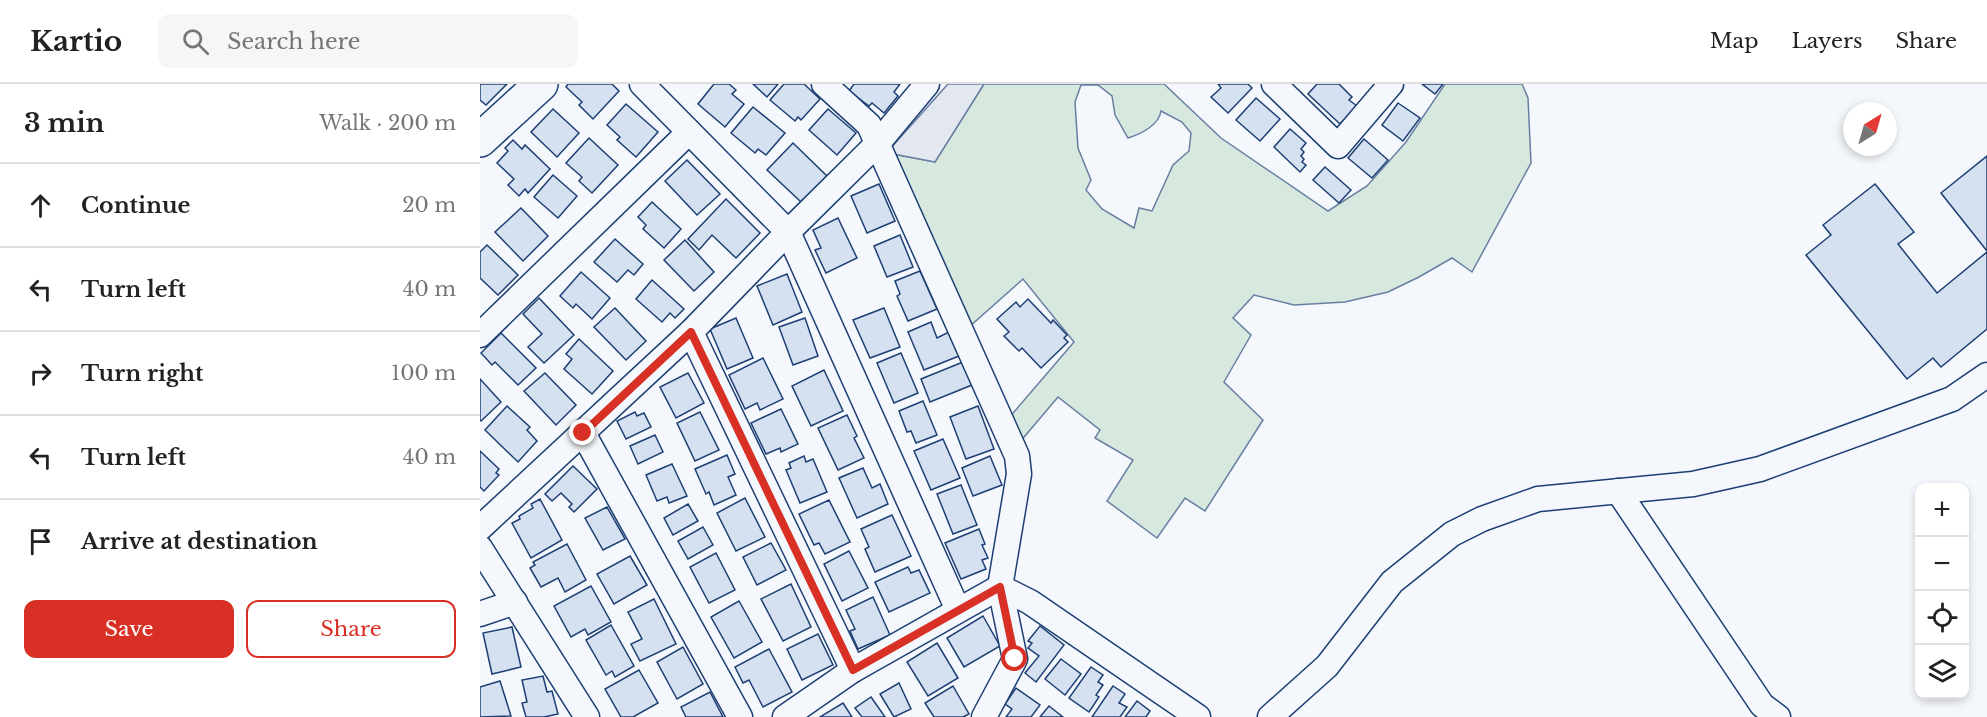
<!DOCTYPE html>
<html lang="en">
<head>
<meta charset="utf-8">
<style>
	:root { --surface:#fff; --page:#f6f6f6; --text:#222; --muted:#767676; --line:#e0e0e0; --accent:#d93025 }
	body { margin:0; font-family:"Libre Baskerville",serif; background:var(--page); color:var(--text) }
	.controls { position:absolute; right:18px; bottom:18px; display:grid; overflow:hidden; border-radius:12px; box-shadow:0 3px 9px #0003 }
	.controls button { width:54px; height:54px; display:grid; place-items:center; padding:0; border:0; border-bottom:2px solid var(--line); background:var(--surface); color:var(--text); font:30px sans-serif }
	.compass { position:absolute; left:1363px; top:18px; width:54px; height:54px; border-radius:50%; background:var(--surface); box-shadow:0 3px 9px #0003; rotate:37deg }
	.stop { position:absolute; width:18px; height:18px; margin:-14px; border:4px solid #d93025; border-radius:50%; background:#fff }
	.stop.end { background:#d93025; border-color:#fff; box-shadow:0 2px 6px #0008 }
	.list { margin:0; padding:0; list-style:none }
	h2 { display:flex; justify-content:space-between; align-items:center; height:78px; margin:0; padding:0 24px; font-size:26px }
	h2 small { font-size:20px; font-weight:400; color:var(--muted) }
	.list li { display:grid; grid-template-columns:39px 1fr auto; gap:18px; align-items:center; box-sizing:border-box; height:84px; padding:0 24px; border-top:2px solid var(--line) }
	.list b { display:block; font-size:22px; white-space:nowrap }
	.list em { font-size:20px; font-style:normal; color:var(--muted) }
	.actions { display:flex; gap:12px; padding:18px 24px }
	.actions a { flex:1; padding:14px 0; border:2px solid var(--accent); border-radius:12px; text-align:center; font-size:21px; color:var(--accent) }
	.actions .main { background:var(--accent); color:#fff }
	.icon { flex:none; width:33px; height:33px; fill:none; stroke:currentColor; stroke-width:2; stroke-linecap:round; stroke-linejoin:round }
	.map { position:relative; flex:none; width:1507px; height:633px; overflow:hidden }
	header { display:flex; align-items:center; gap:36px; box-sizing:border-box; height:84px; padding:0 30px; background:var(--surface); border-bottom:2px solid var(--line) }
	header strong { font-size:28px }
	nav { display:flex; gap:33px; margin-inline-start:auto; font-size:21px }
	.search { width:420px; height:54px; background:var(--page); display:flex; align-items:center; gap:15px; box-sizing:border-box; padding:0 21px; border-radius:12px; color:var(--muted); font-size:22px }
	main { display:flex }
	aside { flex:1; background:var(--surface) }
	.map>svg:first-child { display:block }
	.green { fill:#d7e8df; stroke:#687fa3; stroke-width:1.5; fill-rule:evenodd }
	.parking { fill:#e3e8f0; stroke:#687fa3; stroke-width:1.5 }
	.building { fill:#d5e0f0; stroke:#1d3f73; stroke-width:1.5 }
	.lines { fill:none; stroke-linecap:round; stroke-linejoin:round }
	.street-casing { stroke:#1d3f73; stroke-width:27 }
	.secondary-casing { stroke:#1d3f73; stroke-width:36 }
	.street { stroke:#f4f7fb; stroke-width:24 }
	.secondary { stroke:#f4f7fb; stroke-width:33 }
	.route { stroke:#d93025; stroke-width:8 }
</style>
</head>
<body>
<header>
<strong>Kartio</strong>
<div class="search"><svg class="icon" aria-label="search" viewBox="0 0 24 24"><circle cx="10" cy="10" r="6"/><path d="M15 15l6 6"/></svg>Search here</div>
<nav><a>Map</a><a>Layers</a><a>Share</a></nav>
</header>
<main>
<aside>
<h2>3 min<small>Walk · 200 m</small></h2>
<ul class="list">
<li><svg class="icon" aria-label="ahead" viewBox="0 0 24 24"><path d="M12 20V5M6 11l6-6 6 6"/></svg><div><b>Continue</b></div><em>20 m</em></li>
<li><svg class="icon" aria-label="left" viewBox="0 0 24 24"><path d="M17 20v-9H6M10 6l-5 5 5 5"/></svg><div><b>Turn left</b></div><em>40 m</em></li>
<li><svg class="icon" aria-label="right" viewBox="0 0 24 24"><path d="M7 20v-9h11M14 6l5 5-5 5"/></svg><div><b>Turn right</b></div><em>100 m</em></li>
<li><svg class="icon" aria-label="left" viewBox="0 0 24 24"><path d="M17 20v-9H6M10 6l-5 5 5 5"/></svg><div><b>Turn left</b></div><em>40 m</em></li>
<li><svg class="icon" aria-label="arrive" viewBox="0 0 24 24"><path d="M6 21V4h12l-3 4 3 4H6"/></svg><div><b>Arrive at destination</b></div></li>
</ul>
<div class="actions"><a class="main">Save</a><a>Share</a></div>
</aside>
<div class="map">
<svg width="1507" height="633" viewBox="0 0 1507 633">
	<rect width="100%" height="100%" fill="#f4f7fb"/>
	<!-- green -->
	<path class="green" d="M504 0H684L741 54 848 127 887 102 926 58 965 0H1042L1048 14 1051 79 992 188 972 174 939 193 908 208 865 218 814 221 774 211 753 234 771 251 744 298 783 336 725 427 705 414 677 454 627 417 653 376 615 354 620 346 578 313 539 359 528 335 594 258 543 195 489 243 413 70 455 78ZM601 1H618L632 12 635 31 648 54C661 50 679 41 681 27L702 38 711 49 709 67 693 81 672 127 659 124 654 144 622 125 606 106 611 96 598 64 595 18Z"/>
	<!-- parking -->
	<path class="parking" d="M468 0H504L455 78 413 70 409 66Z"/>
	<!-- building -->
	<g class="building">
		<path d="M0 0H27L6 21 0 16Z"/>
		<path d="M88 0H132L139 7 113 35 99 21 102 18 86 3Z"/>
		<path d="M234 0H249L256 6 252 10 264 20 245 43 218 20Z"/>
		<path d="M273 0H298L287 13Z"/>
		<path d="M304 0H324L340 15 321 36 318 33 315 37 290 16Z"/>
		<path d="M374 0H420L414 8 418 12 404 29 392 19 389 22 369 7Z"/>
		<path d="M768 0 772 4 748 29 731 13 741 4 738 0Z"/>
		<path d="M837 0H859L872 13 869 16 877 22 860 40 828 10Z"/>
		<path d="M942 0H963L955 10Z"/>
		<path d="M776 14 800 35 780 57 756 36Z"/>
		<path d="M918 19 940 34 923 57 902 41Z"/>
		<path d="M146 20 178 48 156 73 137 56 140 53 127 41Z"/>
		<path d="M273 23 305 49 286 71 278 65 275 69 251 49Z"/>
		<path d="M73 25 99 49 77 73 51 48Z"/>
		<path d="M348 25 376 49 357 71 329 46Z"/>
		<path d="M810 45 826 59 821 65 824 68 821 72 824 75 822 78 826 81 820 88 794 63Z"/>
		<path d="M109 54 138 81 112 109 99 97 102 93 86 79Z"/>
		<path d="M884 55 908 76 892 94 868 74Z"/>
		<path d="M33 56 42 65 45 61 70 85 48 109 45 105 39 112 28 101 34 95 17 79 28 67 25 64Z"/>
		<path d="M313 59 347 92 321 118 287 86Z"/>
		<path d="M1507 72V167L1461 109Z"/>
		<path d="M207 76 240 110 217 131 185 97Z"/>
		<path d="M845 83 871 106 859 119 833 96Z"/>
		<path d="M73 91 97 112 78 134 54 113Z"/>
		<path d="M399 100 415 137 387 149 371 112Z"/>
		<path d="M1395 100 1434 148 1418 160 1457 209 1507 168V245L1461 283 1453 274 1427 295 1326 171 1351 151 1343 141Z"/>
		<path d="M246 115 280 149 256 174 232 151 219 166 208 155Z"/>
		<path d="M172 118 201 145 184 164 163 145 166 141 158 133Z"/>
		<path d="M41 124 68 152 43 177 15 148Z"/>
		<path d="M358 134 377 174 346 189 335 166 341 164 333 146Z"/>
		<path d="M420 151 433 183 407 193 394 162Z"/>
		<path d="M135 155 163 180 154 191 148 186 137 198 114 178Z"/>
		<path d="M205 156 234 188 214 207 184 176Z"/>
		<path d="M7 161 38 191 18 211 0 194V168Z"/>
		<path d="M440 187 457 225 428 237 417 212 420 210 415 197Z"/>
		<path d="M101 188 130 214 112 235 96 220 93 224 80 212Z"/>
		<path d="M307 190 322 228 293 241 277 202Z"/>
		<path d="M172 196 204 225 195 234 190 229 182 238 156 215Z"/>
		<path d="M59 214 94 251 64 279 48 263 62 250 43 230Z"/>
		<path d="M548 215 571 239 573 236 587 251 584 254 588 258 561 284 542 264 539 267 524 252 529 248 517 235 536 218 540 223Z"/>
		<path d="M135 224 166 257 146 276 114 243Z"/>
		<path d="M404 224 420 263 390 274 373 236Z"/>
		<path d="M256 234 273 274 247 285 230 245Z"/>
		<path d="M325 234 338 272 313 281 299 243Z"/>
		<path d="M451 238 457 254 469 248 479 272 444 286 428 248Z"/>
		<path d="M21 249 56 284 38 301 15 278 12 281 1 269Z"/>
		<path d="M99 255 133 287 112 310 84 285 92 275 86 270Z"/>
		<path d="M421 269 438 309 414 319 397 279Z"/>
		<path d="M283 274 303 315 280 326 277 319 265 325 249 291Z"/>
		<path d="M483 278 492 301 450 318 441 295Z"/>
		<path d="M344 286 363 327 331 342 312 302Z"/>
		<path d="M65 289 96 321 76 341 44 307Z"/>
		<path d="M208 289 224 319 196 334 180 303Z"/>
		<path d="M0 295 21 318 1 337 0 336Z"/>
		<path d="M443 317 457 351 436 359 431 347 427 348 419 327Z"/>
		<path d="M27 322 50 343 47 346 57 357 38 378 5 346Z"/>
		<path d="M498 322 514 365 486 375 470 333Z"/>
		<path d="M301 325 318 360 301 368 300 364 286 370 271 339Z"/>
		<path d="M155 328 157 332 164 329 171 343 146 355 137 337Z"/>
		<path d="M220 328 239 366 215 377 197 339Z"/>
		<path d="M367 331 377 352 374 354 384 374 358 386 338 344Z"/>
		<path d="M175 351 183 368 158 380 150 362Z"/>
		<path d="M463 355 480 394 451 406 434 367Z"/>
		<path d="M0 367 19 385 16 389 19 391 4 407 0 403Z"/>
		<path d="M247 371 255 390 248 393 256 411 234 421 229 408 226 410 215 385Z"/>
		<path d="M324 372 326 378 333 375 347 408 320 419 306 386 311 384 309 379Z"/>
		<path d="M510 372 522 401 493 412 482 384Z"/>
		<path d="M192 380 207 412 189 419 187 413 177 417 166 391Z"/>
		<path d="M93 382 117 405 94 428 89 423 92 420 81 409 72 417 65 410Z"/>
		<path d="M383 384 392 404 400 400 408 420 377 434 359 394Z"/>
		<path d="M481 401 497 441 473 450 457 410Z"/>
		<path d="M265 414 285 453 256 467 237 429Z"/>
		<path d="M60 415 82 456 51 474 32 439 40 435 39 432 53 424 51 420Z"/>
		<path d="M349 416 370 458 345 470 339 459 334 461 319 430Z"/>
		<path d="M208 420 218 437 193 451 184 434Z"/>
		<path d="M127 423 145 455 123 466 105 434Z"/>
		<path d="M412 431 431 472 395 488 385 465 389 463 381 445Z"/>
		<path d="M223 443 233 461 208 475 198 457Z"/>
		<path d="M499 445 505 460 502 461 508 474 502 476 506 485 481 495 465 459Z"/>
		<path d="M291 459 306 486 277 501 263 473Z"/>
		<path d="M87 460 106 496 85 508 78 494 61 503 50 484 55 481 53 478Z"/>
		<path d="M369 467 388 504 362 517 344 480Z"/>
		<path d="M236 469 255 506 229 519 210 483Z"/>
		<path d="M150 472 167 501 134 520 117 490Z"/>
		<path d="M428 483 431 489 439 486 450 509 409 528 395 498Z"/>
		<path d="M311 500 331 543 303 557 281 515Z"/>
		<path d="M111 502 131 538 108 551 105 545 91 553 74 522Z"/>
		<path d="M393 513 410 551 378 565 370 547 375 545 366 526Z"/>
		<path d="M174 515 196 560 160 577 151 560 162 555 148 528Z"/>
		<path d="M259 517 282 558 254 574 231 533Z"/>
		<path d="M503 532 520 562 484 583 467 554Z"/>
		<path d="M131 541 154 582 135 593 132 587 126 591 106 556Z"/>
		<path d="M560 542 584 561 556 598 545 589 559 572 548 564 552 559 548 557Z"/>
		<path d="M32 543 41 583 12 590 3 549Z"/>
		<path d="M338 550 353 581 322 596 307 565Z"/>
		<path d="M457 559 478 594 448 612 427 578Z"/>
		<path d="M203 563 223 600 197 615 177 578Z"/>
		<path d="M289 565 312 608 283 623 269 596 263 599 255 583Z"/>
		<path d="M581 575 601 590 585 611 565 595Z"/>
		<path d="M611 583 623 591 618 598 623 601 616 611 619 613 609 628 589 614Z"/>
		<path d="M159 586 178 619 153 633H141L125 605Z"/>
		<path d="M63 592 67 608 72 607 78 630 64 633H46L42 619 47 618 42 596Z"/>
		<path d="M20 597 31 632 0 633V603Z"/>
		<path d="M419 599 431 625 414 633 400 610Z"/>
		<path d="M473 602 489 630 483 633H454L445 619Z"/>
		<path d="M633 602 645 610 639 619 647 623 640 633H612Z"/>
		<path d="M536 604 560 621 551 633H526L532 625 525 620Z"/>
		<path d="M230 608 243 633H206L201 623Z"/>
		<path d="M391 613 405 633H382L375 624Z"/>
		<path d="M657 617 670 627 666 633H645Z"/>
		<path d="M363 619 372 633H340Z"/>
		<path d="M569 622 583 633H560Z"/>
	</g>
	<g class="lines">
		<defs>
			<g id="street">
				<path d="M162 0 308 148 478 526"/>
				<path d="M344 0 389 41 537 372 539 390 520 503 535 575 504 633"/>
				<path d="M794 0 858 62 911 0"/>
				<path d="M211 248 373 586"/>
				<path d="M0 251 209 48"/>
				<path d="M103 349 260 633"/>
				<path d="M1138 407 1282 621 1298 633"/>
				<path d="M0 444 211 248 308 148 398 59 447 0"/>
				<path d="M0 464 107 633"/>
				<path d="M0 530 35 518"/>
				<path d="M305 633 373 586 520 503 550 518 718 633"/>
				<path d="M790 633 847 582 912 498 972 450 1002 435 1058 415 1213 400 1280 385 1472 315 1507 291"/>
			</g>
			<path id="secondary" d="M0 56 61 0"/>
		</defs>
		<!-- street casing -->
		<use href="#street" class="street-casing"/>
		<!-- secondary casing -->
		<use href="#secondary" class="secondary-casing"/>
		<!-- street -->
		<use href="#street" class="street"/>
		<!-- secondary -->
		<use href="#secondary" class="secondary"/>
	</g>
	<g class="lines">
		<!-- route -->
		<path class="route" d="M103 349 211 248 373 586 520 503 535 575"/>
	</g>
</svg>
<div class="controls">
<button>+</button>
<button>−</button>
<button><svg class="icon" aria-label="locate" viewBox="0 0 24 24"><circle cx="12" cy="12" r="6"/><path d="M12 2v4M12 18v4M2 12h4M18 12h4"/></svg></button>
<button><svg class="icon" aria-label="layers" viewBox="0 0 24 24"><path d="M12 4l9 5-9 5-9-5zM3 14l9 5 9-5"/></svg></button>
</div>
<svg class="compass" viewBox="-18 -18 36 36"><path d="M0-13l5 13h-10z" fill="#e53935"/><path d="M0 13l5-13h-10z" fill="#767676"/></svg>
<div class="stop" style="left:535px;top:575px"></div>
<div class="stop end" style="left:103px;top:349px"></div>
</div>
</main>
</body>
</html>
